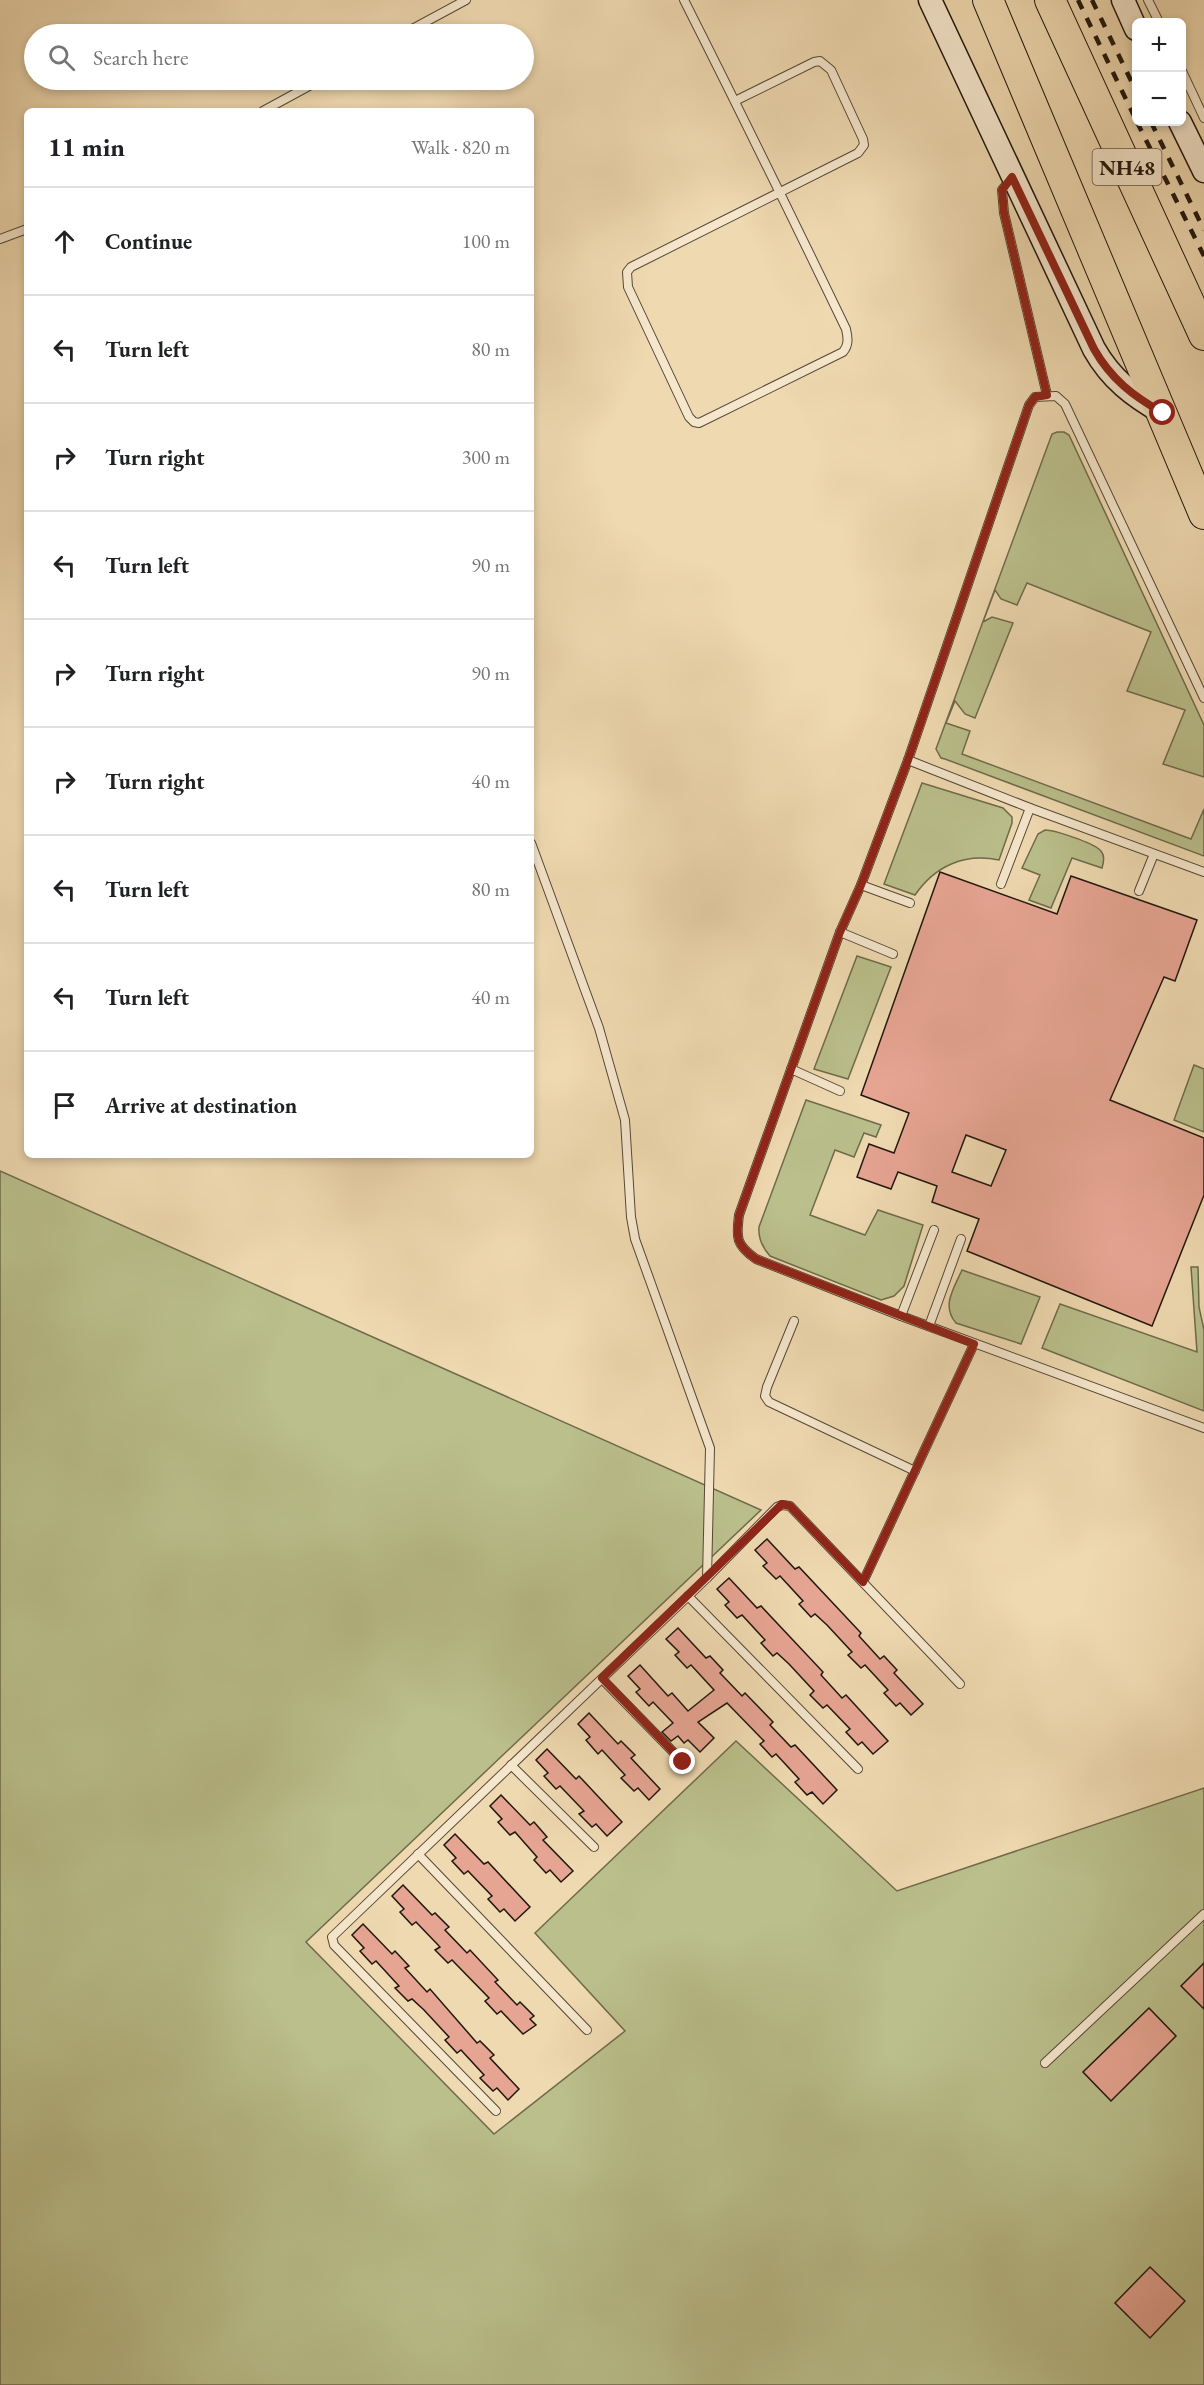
<!DOCTYPE html>
<html lang="en">
<head>
<meta charset="utf-8">
<style>
	:root { --surface:#fff; --page:#f6f6f6; --text:#202124; --muted:#757577; --line:#e0e0e0 }
	body { margin:0; font-family:"EB Garamond",serif; background:var(--page); color:var(--text) }
	.controls { position:absolute; right:18px; top:18px; display:grid; overflow:hidden; border-radius:9px; box-shadow:0 3px 9px #0003 }
	.controls button { width:54px; height:54px; display:grid; place-items:center; padding:0; border:0; border-bottom:2px solid var(--line); background:var(--surface); color:var(--text); font:30px sans-serif }
	.stop { position:absolute; width:18px; height:18px; margin:-14px; border:4px solid #8f2418; border-radius:50%; background:#fff }
	.stop.end { background:#8f2418; border-color:#fff; box-shadow:0 2px 6px #0008 }
	.list { margin:0; padding:0; list-style:none }
	h2 { display:flex; justify-content:space-between; align-items:center; height:78px; margin:0; padding:0 24px; font-size:26px }
	h2 small { font-size:20px; font-weight:400; color:var(--muted) }
	.list li { display:grid; grid-template-columns:39px 1fr auto; gap:18px; align-items:center; box-sizing:border-box; height:108px; padding:0 24px; border-top:2px solid var(--line) }
	.list b { display:block; font-size:22px; white-space:nowrap }
	.list em { font-size:20px; font-style:normal; color:var(--muted) }
	.icon { flex:none; width:33px; height:33px; fill:none; stroke:currentColor; stroke-width:2; stroke-linecap:round; stroke-linejoin:round }
	.map { position:relative; flex:none; width:1204px; height:2385px; overflow:hidden }
	.search { position:absolute; background:var(--surface); box-shadow:0 3px 9px #0003; left:24px; top:24px; width:510px; height:66px; display:flex; align-items:center; gap:15px; box-sizing:border-box; padding:0 21px; border-radius:33px; color:var(--muted); font-size:22px }
	.panel { position:absolute; background:var(--surface); box-shadow:0 3px 9px #0003; left:24px; top:108px; width:510px; height:1050px; border-radius:9px }
	.map>svg:first-child { display:block }
	.green { fill:#babf8b; stroke:#6e6b4c; stroke-width:1.5 }
	.building { fill:#e6a492; stroke:#21170d; stroke-width:1.5; fill-rule:evenodd }
	.lines { fill:none; stroke-linecap:round; stroke-linejoin:round }
	.lane-casing { stroke:#544836; stroke-width:10 }
	.secondary-casing { stroke:#21170d; stroke-width:25 }
	.highway-casing { stroke:#21170d; stroke-width:32 }
	.lane { stroke:#f5e6cc; stroke-width:8 }
	.secondary { stroke:#f5e6cc; stroke-width:22 }
	.highway { stroke:#efd9b0; stroke-width:30 }
	.rail { stroke:#21170d; stroke-width:4.5; stroke-dasharray:10 10; stroke-linecap:butt }
	.route { stroke:#8f2418; stroke-width:8 }
	.labels { text-anchor:middle; dominant-baseline:central; stroke-width:4.5; stroke-linejoin:round; paint-order:stroke }
	.shield { fill:#f5e6cc; stroke:#615546; stroke-width:1.5 }
	.shield-label { font-size:21px; font-weight:bold; fill:#21170d }
</style>
</head>
<body>
<div class="map">
<svg width="1204" height="2385" viewBox="0 0 1204 2385">
	<rect width="100%" height="100%" fill="#efd9b0"/>
	<filter id="stains"><feTurbulence type="fractalNoise" baseFrequency=".00333" numOctaves="4"/><feColorMatrix values="0 0 0 0 .2 0 0 0 0 .09 0 0 0 0 .02 0 0 0 .5 -.17"/></filter>
	<radialGradient id="worn" r=".72"><stop offset=".6" stop-color="#630" stop-opacity="0"/><stop offset="1" stop-color="#630" stop-opacity=".3"/></radialGradient>
	<!-- green -->
	<g class="green">
		<path d="M1057 432H1064L1069 435 1204 725V777L1163 764 1185 710 1127 691 1151 632 1027 583 1017 605 1001 599 995 590 983 622 992 617 1013 623 975 718 965 714 955 701 946 723 970 731 962 754 1191 839 1204 809V856L945 759 941 758 936 749 1052 434Z"/>
		<path d="M922 783 1003 808 1012 817V823L999 860C964 853 935 866 915 895L884 884Z"/>
		<path d="M1045 830C1055 830 1093 843 1100 850 1105 855 1104 861 1102 868L1072 858 1051 908 1029 900 1040 875 1022 868 1038 834Z"/>
		<path d="M857 956 891 967 848 1079 814 1069Z"/>
		<path d="M1194 1065 1204 1069V1132L1174 1120Z"/>
		<path d="M806 1100 881 1125 876 1137 864 1133 854 1157 835 1150 810 1215 865 1235 878 1210 923 1225 904 1286 894 1296 881 1300 770 1256C763 1248 758 1238 759 1227Z"/>
		<path d="M0 1171 761 1510 306 1942 494 2134 625 2031 535 1933 736 1741 897 1891 1204 1788V2385H0Z"/>
		<path d="M1191 1267H1198L1199 1307 1204 1330V1411L1042 1348 1060 1304 1197 1352Z"/>
		<path d="M962 1270 1040 1297 1021 1344 956 1323C941 1306 954 1288 962 1270Z"/>
	</g>
	<!-- building -->
	<g class="building">
		<path d="M940 872 1057 914 1071 876 1197 920 1175 981 1164 977 1110 1100 1204 1138V1195L1152 1326 967 1251 979 1219 932 1202 937 1186 898 1172 891 1189 857 1177 869 1144 894 1153 909 1113 861 1095ZM966 1135 1006 1150 991 1186 952 1172Z"/>
		<path d="M767 1539 795 1569 799 1567 861 1633 859 1636 880 1659 884 1656 897 1670 894 1673 923 1704 911 1715 900 1703 896 1706 884 1693 888 1690 865 1665 861 1668 848 1655 852 1652 827 1625 815 1614 811 1617 799 1604 803 1601 780 1576 776 1579 763 1566 767 1563 755 1550Z"/>
		<path d="M729 1578 757 1608 761 1606 823 1672 821 1675 842 1698 846 1695 888 1741 873 1754 862 1742 858 1745 846 1732 850 1729 827 1705 823 1708 810 1695 814 1691 789 1664 777 1653 773 1656 761 1643 765 1640 742 1615 737 1618 725 1605 729 1602 717 1589Z"/>
		<path d="M678 1628 706 1658 710 1656 723 1670 720 1673 742 1696 745 1693 773 1722 770 1725 791 1747 795 1745 837 1790 823 1804 812 1792 807 1795 795 1782 799 1779 776 1754 772 1757 760 1744 764 1741 727 1703 698 1722 714 1738 700 1752 688 1740 684 1743 678 1736 671 1741 662 1732 673 1723 653 1702 649 1706 636 1692 640 1689 628 1676 640 1665 668 1696 672 1693 688 1711 714 1690 691 1665 687 1668 675 1655 679 1652 666 1639Z"/>
		<path d="M589 1713 618 1744 621 1741 635 1755 631 1758 660 1789 649 1800 638 1788 634 1791 621 1778 625 1775 602 1750 598 1754 586 1740 590 1737 578 1724Z"/>
		<path d="M547 1749 576 1779 579 1776 622 1822 607 1836 596 1824 592 1827 579 1814 584 1811 560 1786 556 1789 544 1776 548 1773 536 1760Z"/>
		<path d="M501 1795 530 1825 534 1822 547 1837 543 1840 573 1871 561 1882 550 1870 546 1873 534 1860 537 1857 515 1832 510 1835 498 1822 502 1819 490 1806Z"/>
		<path d="M455 1834 484 1864 488 1862 530 1907 515 1921 504 1909 500 1912 488 1899 492 1896 468 1871 464 1874 452 1861 456 1858 444 1845Z"/>
		<path d="M403 1885 432 1915 435 1913 449 1927 445 1930 467 1953 470 1950 498 1980 495 1982 517 2005 520 2002 534 2016 530 2019 536 2025 523 2034 501 2011 497 2014 485 2001 489 1998 452 1960 448 1963 435 1950 440 1947 416 1922 412 1925 400 1912 404 1909 392 1896Z"/>
		<path d="M363 1924 392 1954 395 1951 409 1966 405 1968 427 1992 430 1989 477 2043 480 2041 494 2055 490 2058 519 2089 508 2100 497 2088 493 2091 480 2078 484 2075 461 2050 457 2053 445 2040 449 2037 424 2010 412 1999 408 2001 395 1988 399 1986 376 1961 372 1964 360 1951 364 1948 352 1935Z"/>
		<path d="M1204 1963V2009L1181 1986Z"/>
		<path d="M1149 2008 1176 2036 1111 2101 1083 2072Z"/>
		<path d="M1150 2267 1185 2301 1150 2338 1115 2303Z"/>
	</g>
	<g class="lines">
		<defs>
			<g id="lane">
				<path d="M684 0C739 109 793 219 846 329 848 338 849 345 843 352L699 423 694 422 689 417 628 287 627 272 631 267 858 153 864 145 863 139 831 70 820 61 814 62 735 101"/>
				<path d="M1148 0 1159 22"/>
				<path d="M403 34 466 0"/>
				<path d="M1182 71 1204 118"/>
				<path d="M263 111 320 80"/>
				<path d="M1011 179 1002 190 1004 213 1047 395"/>
				<path d="M0 239 27 229"/>
				<path d="M1204 698 1065 404 1056 396 1035 397 1029 405 908 760 861 885 840 932 739 1215C736 1238 736 1245 756 1259L901 1316 1204 1428"/>
				<path d="M908 760 1030 808 1204 872"/>
				<path d="M531 843 599 1028 625 1120 631 1217 635 1239 710 1448 707 1578"/>
				<path d="M1001 884 1030 808"/>
				<path d="M861 885 910 903"/>
				<path d="M1139 891 1154 854"/>
				<path d="M840 932 893 954"/>
				<path d="M791 1069 840 1091"/>
				<path d="M901 1316 934 1230"/>
				<path d="M794 1321 767 1387 765 1396 769 1402 915 1471"/>
				<path d="M929 1326 961 1239"/>
				<path d="M863 1582 974 1344"/>
				<path d="M688 1596 858 1769"/>
				<path d="M602 1679 683 1762"/>
				<path d="M511 1765 594 1847"/>
				<path d="M418 1854 587 2030"/>
				<path d="M1045 2063 1204 1914"/>
				<path d="M496 2111 334 1945 332 1937 707 1578 777 1507 782 1505 790 1506 960 1684"/>
			</g>
			<g id="secondary">
				<path d="M930 0 1094 349C1111 379 1133 396 1163 413"/>
				<path d="M1123 0 1136 29"/>
				<path d="M1180 122 1204 171"/>
			</g>
			<g id="highway">
				<path d="M988 0 1204 514"/>
				<path d="M1050 0 1204 335"/>
			</g>
		</defs>
		<!-- lane casing -->
		<use href="#lane" class="lane-casing"/>
		<!-- secondary casing -->
		<use href="#secondary" class="secondary-casing"/>
		<!-- highway casing -->
		<use href="#highway" class="highway-casing"/>
		<!-- lane -->
		<use href="#lane" class="lane"/>
		<!-- secondary -->
		<use href="#secondary" class="secondary"/>
		<!-- highway -->
		<use href="#highway" class="highway"/>
		<!-- rail -->
		<g class="rail">
			<path d="M1078 0 1136 120"/>
			<path d="M1092 0 1136 91"/>
			<path d="M1137 122 1204 256"/>
			<path d="M1151 122 1204 230"/>
		</g>
	</g>
	<g class="lines">
		<!-- route -->
		<path class="route" d="M683 1762 602 1678 782 1504 790 1506 863 1582 974 1344 756 1259C736 1245 736 1238 739 1215L840 932 861 885 908 760 1029 405 1035 397 1047 395 1004 213 1002 190 1012 177 1094 349C1111 379 1133 396 1163 413"/>
	</g>
	<g class="labels">
		<!-- shield labels -->
		<rect class="shield" x="1092.5" y="149" width="69" height="36" rx="4.5"/>
		<g class="shield-label">
			<text x="1127" y="167">NH48</text>
		</g>
	</g>
	<rect width="100%" height="100%" filter="url(#stains)"/>
	<rect width="100%" height="100%" fill="url(#worn)"/>
</svg>
<div class="controls">
<button>+</button>
<button>−</button>
</div>
<div class="stop" style="left:1163px;top:413px"></div>
<div class="stop end" style="left:683px;top:1762px"></div>
<div class="search"><svg class="icon" aria-label="search" viewBox="0 0 24 24"><circle cx="10" cy="10" r="6"/><path d="M15 15l6 6"/></svg>Search here</div>
<section class="panel">
<h2>11 min<small>Walk · 820 m</small></h2>
<ul class="list">
<li><svg class="icon" aria-label="ahead" viewBox="0 0 24 24"><path d="M12 20V5M6 11l6-6 6 6"/></svg><div><b>Continue</b></div><em>100 m</em></li>
<li><svg class="icon" aria-label="left" viewBox="0 0 24 24"><path d="M17 20v-9H6M10 6l-5 5 5 5"/></svg><div><b>Turn left</b></div><em>80 m</em></li>
<li><svg class="icon" aria-label="right" viewBox="0 0 24 24"><path d="M7 20v-9h11M14 6l5 5-5 5"/></svg><div><b>Turn right</b></div><em>300 m</em></li>
<li><svg class="icon" aria-label="left" viewBox="0 0 24 24"><path d="M17 20v-9H6M10 6l-5 5 5 5"/></svg><div><b>Turn left</b></div><em>90 m</em></li>
<li><svg class="icon" aria-label="right" viewBox="0 0 24 24"><path d="M7 20v-9h11M14 6l5 5-5 5"/></svg><div><b>Turn right</b></div><em>90 m</em></li>
<li><svg class="icon" aria-label="right" viewBox="0 0 24 24"><path d="M7 20v-9h11M14 6l5 5-5 5"/></svg><div><b>Turn right</b></div><em>40 m</em></li>
<li><svg class="icon" aria-label="left" viewBox="0 0 24 24"><path d="M17 20v-9H6M10 6l-5 5 5 5"/></svg><div><b>Turn left</b></div><em>80 m</em></li>
<li><svg class="icon" aria-label="left" viewBox="0 0 24 24"><path d="M17 20v-9H6M10 6l-5 5 5 5"/></svg><div><b>Turn left</b></div><em>40 m</em></li>
<li><svg class="icon" aria-label="arrive" viewBox="0 0 24 24"><path d="M6 21V4h12l-3 4 3 4H6"/></svg><div><b>Arrive at destination</b></div></li>
</ul>
</section>
</div>
</body>
</html>
